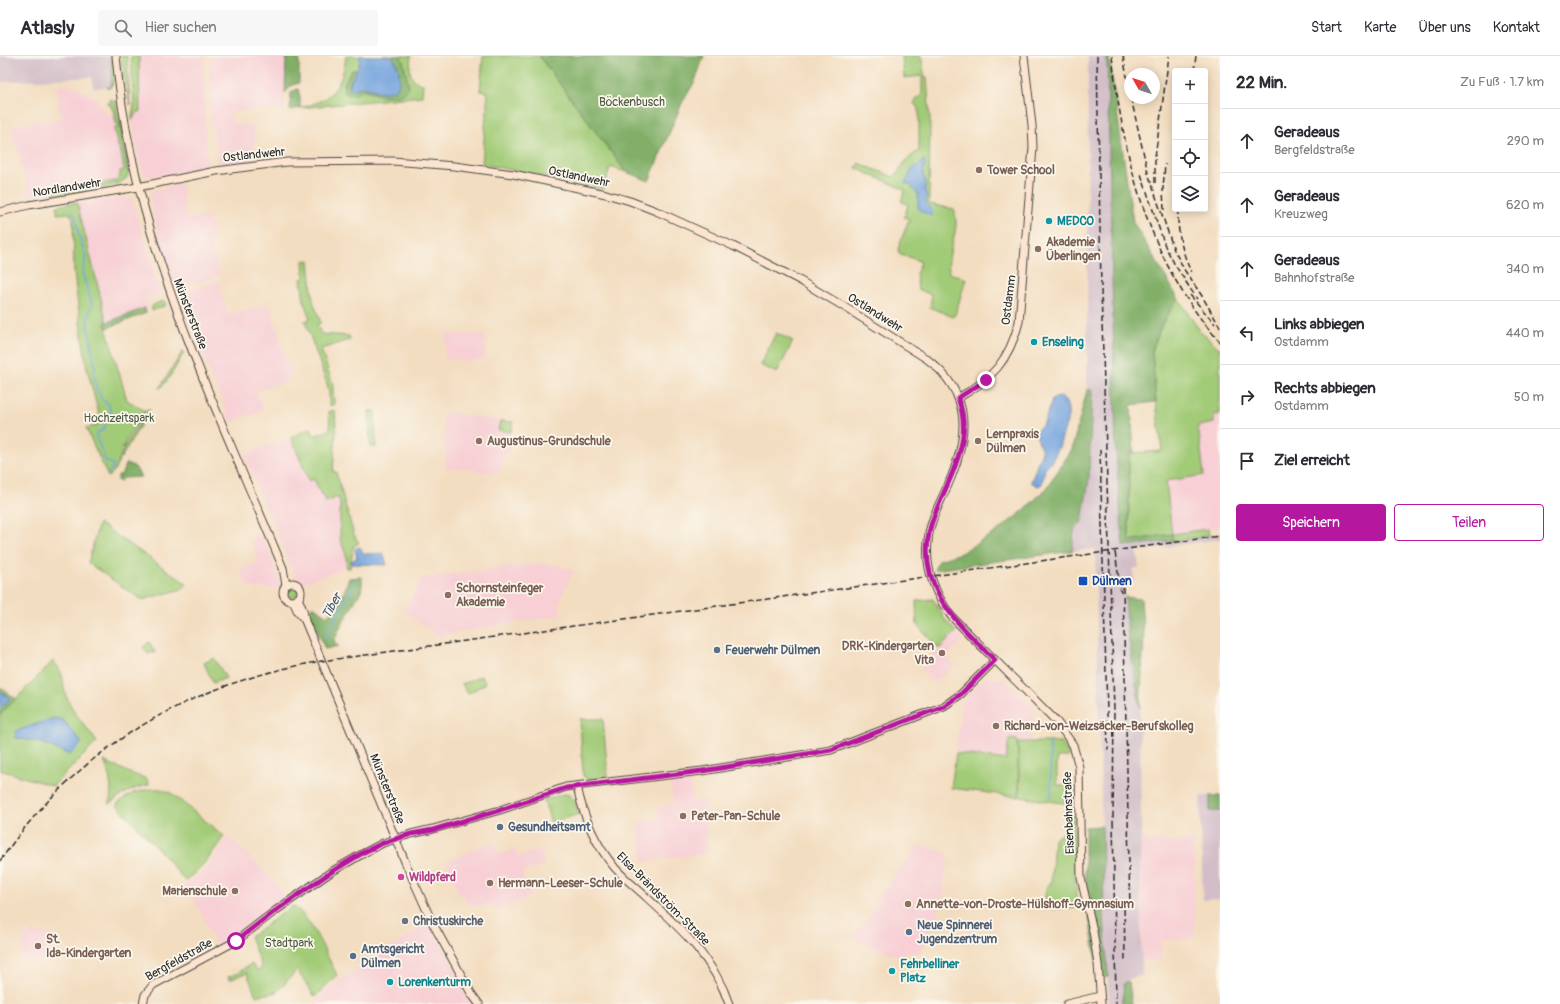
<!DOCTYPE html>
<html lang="de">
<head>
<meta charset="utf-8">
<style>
	:root { --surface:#fff; --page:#f7f7f7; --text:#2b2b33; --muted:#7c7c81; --line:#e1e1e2; --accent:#b5179e }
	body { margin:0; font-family:Pangolin,sans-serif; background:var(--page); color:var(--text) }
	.controls { position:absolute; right:12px; top:12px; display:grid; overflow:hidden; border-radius:4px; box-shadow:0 2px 10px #0003 }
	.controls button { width:36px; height:36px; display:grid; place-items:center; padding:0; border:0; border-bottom:1px solid var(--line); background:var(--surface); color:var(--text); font:20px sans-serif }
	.compass { position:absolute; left:1124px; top:12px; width:36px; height:36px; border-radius:50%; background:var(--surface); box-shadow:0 2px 10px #0003; rotate:309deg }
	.stop { position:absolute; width:12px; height:12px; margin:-9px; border:3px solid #b5179e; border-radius:50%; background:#fff }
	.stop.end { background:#b5179e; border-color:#fff; box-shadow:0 1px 4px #0008 }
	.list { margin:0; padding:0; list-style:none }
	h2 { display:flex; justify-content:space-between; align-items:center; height:52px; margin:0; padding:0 16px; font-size:17px }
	h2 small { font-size:13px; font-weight:400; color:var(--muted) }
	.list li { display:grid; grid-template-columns:26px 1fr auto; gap:12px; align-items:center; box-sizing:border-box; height:64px; padding:0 16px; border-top:1px solid var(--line) }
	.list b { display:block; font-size:15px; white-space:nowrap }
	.list p { margin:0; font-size:13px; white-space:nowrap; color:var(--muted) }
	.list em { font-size:13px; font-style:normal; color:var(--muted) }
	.actions { display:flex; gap:8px; padding:12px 16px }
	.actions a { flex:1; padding:9px 0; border:1px solid var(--accent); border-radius:4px; text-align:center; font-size:14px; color:var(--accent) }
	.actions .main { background:var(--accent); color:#fff }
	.icon { flex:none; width:22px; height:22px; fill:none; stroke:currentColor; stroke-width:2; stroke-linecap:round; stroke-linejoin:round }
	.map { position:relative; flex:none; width:1220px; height:948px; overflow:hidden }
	header { display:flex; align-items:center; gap:24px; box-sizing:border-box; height:56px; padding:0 20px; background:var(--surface); border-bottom:1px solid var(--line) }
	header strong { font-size:19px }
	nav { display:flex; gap:22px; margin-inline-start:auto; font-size:14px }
	.search { width:280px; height:36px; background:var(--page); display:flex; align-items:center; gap:10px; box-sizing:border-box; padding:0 14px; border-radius:4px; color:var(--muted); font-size:15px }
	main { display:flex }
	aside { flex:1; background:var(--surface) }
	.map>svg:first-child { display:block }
	.built { fill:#f7cfd4 }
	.industrial { fill:#d2bdc8 }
	.green { fill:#a2cb77; stroke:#667b51 }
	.forest { fill:#81af68; stroke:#566d4a }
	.water { fill:#73a3dd; stroke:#4f6784 }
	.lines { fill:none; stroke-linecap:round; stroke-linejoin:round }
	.stream { stroke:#73a3dd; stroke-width:1.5 }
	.secondary-casing { stroke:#494641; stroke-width:9 }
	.secondary { stroke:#fce5d0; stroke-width:7 }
	.rail { stroke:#2b2b2b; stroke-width:1.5; stroke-dasharray:6 3; stroke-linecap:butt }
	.route { stroke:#b5179e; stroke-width:5 }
	.education-dot { fill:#8d6e63; stroke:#fbf7ec; stroke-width:1.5 }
	.culture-dot { fill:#0f9aa8; stroke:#fbf7ec; stroke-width:1.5 }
	.transit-dot { fill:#1a4fb4; stroke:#fbf7ec; stroke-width:1.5 }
	.service-dot { fill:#5c6f8a; stroke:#fbf7ec; stroke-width:1.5 }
	.hotel-dot { fill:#d1479c; stroke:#fbf7ec; stroke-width:1.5 }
	.worship-dot { fill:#6b7280; stroke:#fbf7ec; stroke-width:1.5 }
	.labels { text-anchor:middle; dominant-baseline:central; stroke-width:3.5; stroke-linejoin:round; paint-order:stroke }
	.park-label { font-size:12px; fill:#4f5b42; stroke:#fbf7ec }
	.street-label { font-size:12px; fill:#2b2b2b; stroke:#fbf7ec }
	.education-label { font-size:12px; font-weight:bold; fill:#785e54; stroke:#fbf7ec; text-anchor:start }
	.culture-label { font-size:12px; font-weight:bold; fill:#0d838f; stroke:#fbf7ec; text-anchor:start }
	.transit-label { font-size:12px; font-weight:bold; fill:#164399; stroke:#fbf7ec; text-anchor:start }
	.service-label { font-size:12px; font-weight:bold; fill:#4e5e75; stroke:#fbf7ec; text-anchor:start }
	.hotel-label { font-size:12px; font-weight:bold; fill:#b23c85; stroke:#fbf7ec; text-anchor:start }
	.worship-label { font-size:12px; font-weight:bold; fill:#5b616d; stroke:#fbf7ec; text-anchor:start }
	.water-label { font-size:13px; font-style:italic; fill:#485b72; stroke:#fbf7ec }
</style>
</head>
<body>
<header>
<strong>Atlasly</strong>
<div class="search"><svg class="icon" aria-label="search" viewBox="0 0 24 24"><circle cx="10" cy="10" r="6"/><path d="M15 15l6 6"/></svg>Hier suchen</div>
<nav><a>Start</a><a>Karte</a><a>Über uns</a><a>Kontakt</a></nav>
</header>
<main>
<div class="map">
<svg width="1220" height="948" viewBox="0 0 1220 948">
	<rect width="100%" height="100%" fill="#fbf7ec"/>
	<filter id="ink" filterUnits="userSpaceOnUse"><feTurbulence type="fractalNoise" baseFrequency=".025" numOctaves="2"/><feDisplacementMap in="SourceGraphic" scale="8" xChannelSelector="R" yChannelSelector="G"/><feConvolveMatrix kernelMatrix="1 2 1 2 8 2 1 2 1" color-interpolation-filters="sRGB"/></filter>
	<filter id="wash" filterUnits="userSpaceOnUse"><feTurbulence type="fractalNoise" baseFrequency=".012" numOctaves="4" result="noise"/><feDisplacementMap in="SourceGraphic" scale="16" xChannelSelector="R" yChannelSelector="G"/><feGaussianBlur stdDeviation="0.9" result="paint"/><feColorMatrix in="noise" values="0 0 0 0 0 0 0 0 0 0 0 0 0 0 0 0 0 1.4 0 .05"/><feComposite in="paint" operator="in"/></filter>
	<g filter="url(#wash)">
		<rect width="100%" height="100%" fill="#f3ddc0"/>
		<!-- built -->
		<g class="built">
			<path d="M139 0H204L205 79 208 108 203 114 154 120H147L143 117 139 105 132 64 137 56H140Z"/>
			<path d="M210 0H286L284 54 232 55V68L255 69 253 106 224 109 219 106 211 64Z"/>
			<path d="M56 29H67L76 31 97 43 105 59 114 57 125 120 118 126 35 143 30 141 11 70 61 62Z"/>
			<path d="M181 128 187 163 210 159 214 184 208 185 220 219 177 234 163 197 152 152 150 140 154 135 161 132Z"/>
			<path d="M126 141 131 143 133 146 160 237 145 243 148 253 108 269 77 146Z"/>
			<path d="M218 224 228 258 269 248 292 322 256 336 263 354 231 367 179 241 187 236Z"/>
			<path d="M446 277 485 279V303L469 305 445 303Z"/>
			<path d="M446 356 499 364 498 375 514 377 511 393 505 398 499 418 461 412 446 413 443 360Z"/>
			<path d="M1220 358V471L1172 478 1165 425 1204 419 1198 369 1214 367V359Z"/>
			<path d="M291 381 309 424 314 423 321 438H323L326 446 338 441 340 447V483L346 499 347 512 341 513 301 528 297 526 244 399Z"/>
			<path d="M262 479 281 526 279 531 275 533 249 531 245 528 240 513 259 507 250 483Z"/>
			<path d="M543 508 555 509 573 514 559 547 561 559 487 571 439 580 403 555 422 523 426 522 517 510Z"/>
			<path d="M956 576 964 583 946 601 954 611 932 627 921 612Z"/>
			<path d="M985 621 1005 623 1035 653 1030 686 1009 683 1007 704 955 696 962 645Z"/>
			<path d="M690 720 693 745 705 743 707 758 706 797 643 806 637 766 660 763 658 752 674 748 670 724Z"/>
			<path d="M228 780 265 815 286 841 217 890 203 860 185 829 201 817 212 805Z"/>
			<path d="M1141 781H1145L1146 785H1194L1195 883 1161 884V904L1142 906 1140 824Z"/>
			<path d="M494 785 499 799 515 793 518 801 540 793 545 808 522 817 531 841 496 854 489 849 469 850 463 837 459 838 446 806Z"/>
			<path d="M920 788 948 798 943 837 937 858 921 896 920 897 911 895 895 899 858 885 853 879 862 871 883 836Z"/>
			<path d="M423 871H431L470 941 472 948H314L330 930Z"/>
			<path d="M31 875 53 879V891H57L56 906 21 903 24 879 30 878Z"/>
		</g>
		<!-- industrial -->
		<g class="industrial">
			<path d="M0 0H111L112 18 111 31 93 32 92 21 0 26Z"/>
			<path d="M1088 0H1107L1116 395 1123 490 1220 478V483L1137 495 1139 512 1133 513 1134 525H1123L1128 579 1140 652 1141 770 1140 824 1142 920 1133 921 1126 926 1124 928 1122 948H1109L1104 861 1095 493 1072 495 1074 475 1082 465 1089 423 1091 391 1092 334H1087Z"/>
			<path d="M1200 740H1210V755H1220V843L1203 844Z"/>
		</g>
		<!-- green -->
		<g class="green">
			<path d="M111 0H114L115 23H114L112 30 108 33 107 31H111L112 18Z"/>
			<path d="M121 0H127L130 49 122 12Z"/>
			<path d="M131 0H139L140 56H137L132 64V59L134 49Z"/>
			<path d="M346 0H411C410 13 407 25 423 28L422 40 300 52C331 44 342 32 346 0Z"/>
			<path d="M483 0H539L626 116 610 111 604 133 482 108 488 36 480 35Z"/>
			<path d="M902 0H921L925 22H927L930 64 929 148 954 153C960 174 951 184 949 204 948 208 949 212 949 217L966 223 955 259 953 261 930 251 932 239 918 233 916 218 921 206 899 197 898 193 909 163 904 161 908 149 901 145 905 134C889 126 872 120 856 112L859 107C870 113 882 115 893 121 900 117 900 111 906 105 909 101 915 98 919 94V54L914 47 922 37V20L904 22Z"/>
			<path d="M110 43 116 46 128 119C127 121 126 123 124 124 115 132 67 138 54 139L53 133H67L115 125 120 120V115L124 114 120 91H118L117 81 114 73 117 72 114 57 110 48 108 49 107 47Z"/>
			<path d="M121 63 130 116 129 117 120 65Z"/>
			<path d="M77 146 107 267 105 268 127 344 145 355C138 367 128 378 123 391 119 400 118 415 108 421L86 372 96 370 100 363 87 312 81 274 74 217 73 161 68 157 57 158V150Z"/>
			<path d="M309 204 313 245 321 267 317 268 321 278 349 280 350 284 321 293 333 329 334 349H329V336L327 328 305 265 310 263 304 246 301 223 304 222 303 205Z"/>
			<path d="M1178 242 1200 275 1220 293V358L1214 359V367L1198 370 1204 419 1166 425 1172 478 1208 473 1209 480 1173 485 1172 478 1129 485V397L1162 395 1156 346 1152 294 1162 268Z"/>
			<path d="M164 245 166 249 152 255V250L155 248Z"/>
			<path d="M776 277 793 285 777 317 760 309Z"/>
			<path d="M183 295 184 296C177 308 170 324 159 333Z"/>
			<path d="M148 352 150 353 121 402 125 390Z"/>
			<path d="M329 355H335L336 374 333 416H336L354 479 359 487 353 491C353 499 350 504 350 512H347L346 499 340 483V447L338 441 326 446 323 438 321 439 314 423 309 425 291 381 311 372 314 380 330 374Z"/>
			<path d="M369 355H375L376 391H370Z"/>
			<path d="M500 365 513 366 511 376 498 374Z"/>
			<path d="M99 467 187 528 182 533 142 544 88 507Z"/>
			<circle cx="292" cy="536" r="5.5"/>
			<path d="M933 543 944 562 956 576 939 593 917 569 916 545Z"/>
			<path d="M149 586 155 596 148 598 143 591Z"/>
			<path d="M214 602 226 622 213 627 204 607Z"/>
			<path d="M53 605C68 621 60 627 67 642 74 658 87 672 97 686L53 730 0 714V659Z"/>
			<path d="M481 620 486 627 468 638 462 628Z"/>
			<path d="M580 663H603L608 722 589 724 583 720Z"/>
			<path d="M1009 683 1017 684 1019 741 951 732 956 697 1006 704Z"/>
			<path d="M1018 686H1062L1066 692 1069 701H1057V729H1074V742L1072 747 1069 748 1020 741Z"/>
			<path d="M104 705 130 717 147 723 149 729C134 732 120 738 109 749 113 733 110 719 104 705Z"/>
			<path d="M150 733H160L171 737 224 780C212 798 203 811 185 825L162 797 117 749 118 747 133 737Z"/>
			<path d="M564 738C575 738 576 750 579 758L551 767 544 744Z"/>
			<path d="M1069 757 1074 759 1075 821 1077 852 1043 853 1047 829 1051 827 1054 783 1069 772Z"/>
			<path d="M292 850C309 856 328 903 337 919L315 941 297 914 277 936 256 940 247 917 229 924 228 921 238 917 246 911 252 908 256 914H259L261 912V909L250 881Z"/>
		</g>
		<!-- forest -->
		<g class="forest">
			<path d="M286 0H299V27L292 29 285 37Z"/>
			<path d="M392 0H400L403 5 409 31 406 36 402 39 395 40H382L366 35 350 39 344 36V28L352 14H357L349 28 351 34C367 27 379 41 395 34 400 19 401 13 392 0Z"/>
			<path d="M539 0H704L695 25 682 47 649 125 626 116Z"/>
			<path d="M1107 0H1109L1133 166 1178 242 1162 268 1152 294 1156 346 1131 349 1134 397H1129V485L1172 478 1173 485 1123 490 1116 395Z"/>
			<path d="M298 33 300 41V52L290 54 291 36Z"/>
			<path d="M145 252 146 257 107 272 105 267Z"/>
			<path d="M1087 334H1092L1089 423 1082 465 1074 475 1072 495 934 514 939 504 961 497 996 476 1023 455 1047 432 1072 393Z"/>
			<path d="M127 407 135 411 141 421 122 422 121 425H118V419H121Z"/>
			<path d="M362 521V533L338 575 337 580 334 581 335 589H338V590L325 593 309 555 313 550 327 560 343 539 349 522Z"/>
			<path d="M1125 541 1141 543 1144 582 1140 652 1128 579Z"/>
			<path d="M0 631 16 643 0 659V653L10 643 0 635Z"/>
			<rect x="1210" y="740" width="10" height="15"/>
			<path d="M1102 770 1104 861 1108 921 1099 923 1086 842 1090 840 1085 821V771Z"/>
			<path d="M1126 926H1129L1132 948H1122L1124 928Z"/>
		</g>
		<!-- water -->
		<g class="water">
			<path d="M360 0H392C398 9 402 21 397 32 385 41 376 33 362 31 358 31 354 34 350 34 347 26 361 13 360 0Z"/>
			<path d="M923 103 925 105 923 118 926 126 925 133 927 140 926 148 933 155 932 160 926 158 918 152V138L912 132 911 129 904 127C910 121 909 118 913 111L920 109Z"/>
			<path d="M1057 341H1061L1066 346 1068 353V362L1059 391 1052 405 1045 413 1042 428 1038 430 1031 426 1042 395 1035 376 1044 367 1052 344Z"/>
			<path d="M360 491 364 498 383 497 387 509 351 508V505L357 502 355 493Z"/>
			<path d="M0 635 10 643 0 653Z"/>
			<path d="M54 662 63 664 82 687 70 699 39 686 16 682V675Z"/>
		</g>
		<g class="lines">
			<!-- stream -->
			<g class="stream">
				<path d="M71 156 76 160 78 176 85 199V206L82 216 92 248 88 261V269L95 310 94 319 97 335 101 341V343L109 349C113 358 107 366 103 374L97 377 96 380 106 406 113 408V411L108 418"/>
				<path d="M325 582 355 526"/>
				<path d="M1050 686 1051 741"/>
			</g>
		</g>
	</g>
	<g filter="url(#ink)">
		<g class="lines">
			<defs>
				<g id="secondary">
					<path d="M116 0C132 181 214 346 283 512L286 529"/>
					<path d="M0 156 29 149 138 131 216 115 287 106 393 105 454 110 513 118 606 138 630 145 656 155 733 190 799 224 846 252 927 303C973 338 969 381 948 429 940 447 929 466 928 486 925 513 935 538 951 560L1057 666 1073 689 1079 711 1081 822 1093 875 1098 908 1101 948"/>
					<path d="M958 342C992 323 1009 305 1019 266L1033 91 1032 69 1024 0"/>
					<circle cx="292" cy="536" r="9"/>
					<path d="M298 542 303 554 305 565 406 808 432 866 471 937 479 948"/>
					<path d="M293 545 298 556 304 563"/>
					<path d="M577 730C583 760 595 788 615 812 624 822 634 830 644 839 679 871 714 902 729 948"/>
					<path d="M143 948 145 939 153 929 236 885 275 855 331 816 364 797 383 787 411 778 433 773 500 754 566 731 702 715 831 694 944 650 961 638 995 604"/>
					<path d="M1067 948 1100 940"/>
				</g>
			</defs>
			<!-- secondary casing -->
			<use href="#secondary" class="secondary-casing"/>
			<!-- secondary -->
			<use href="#secondary" class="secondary"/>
			<!-- rail -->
			<g class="rail">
				<path d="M1097 0 1101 233 1112 587 1114 654 1113 762 1116 948"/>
				<path d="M1112 0C1124 104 1148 206 1220 286"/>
				<path d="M1123 0 1130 37"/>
				<path d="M1194 15 1196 0"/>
				<path d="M1131 42 1148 117 1174 194 1185 215 1202 240 1220 271"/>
				<path d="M1141 118 1165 190 1175 209 1197 243"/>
				<path d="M1155 127V101L1169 0"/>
				<path d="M1178 153C1177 175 1182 196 1191 216"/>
				<path d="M1164 154 1163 133 1165 108"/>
				<path d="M1190 239 1215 268"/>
				<path d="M1100 394 1108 694"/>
				<path d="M1115 496 1121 537"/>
				<path d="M1123 531 1130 853"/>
				<path d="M0 805C78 691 187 628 322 605L1220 480"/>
				<path d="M1124 844 1125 905"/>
			</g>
		</g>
	</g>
	<g class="lines" filter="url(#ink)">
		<!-- route -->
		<path class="route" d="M236 885 275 855 331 816 364 796 383 787 411 778 433 774 500 754 566 732 702 715 831 694 944 650 961 638 995 604C956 566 914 529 931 469 937 449 948 430 955 410 964 386 967 367 958 342L986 324"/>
	</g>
	<!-- markers -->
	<g class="education-dot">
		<circle cx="979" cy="114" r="4"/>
		<circle cx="1038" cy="193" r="4"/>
		<circle cx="479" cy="385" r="4"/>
		<circle cx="978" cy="385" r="4"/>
		<circle cx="448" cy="539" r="4"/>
		<circle cx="942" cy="597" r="4"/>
		<circle cx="996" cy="670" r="4"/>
		<circle cx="683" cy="760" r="4"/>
		<circle cx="490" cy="827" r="4"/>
		<circle cx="235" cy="835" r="4"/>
		<circle cx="908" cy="848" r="4"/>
		<circle cx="38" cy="890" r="4"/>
	</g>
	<g class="culture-dot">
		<circle cx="1049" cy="165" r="4"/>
		<circle cx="1034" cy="286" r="4"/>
		<circle cx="892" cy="915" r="4"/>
		<circle cx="390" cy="926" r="4"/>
	</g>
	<rect class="transit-dot" x="1078" y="520" width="10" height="10" rx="2"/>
	<g class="service-dot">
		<circle cx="717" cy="594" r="4"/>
		<circle cx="500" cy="771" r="4"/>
		<circle cx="909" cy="876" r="4"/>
		<circle cx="353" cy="900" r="4"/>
	</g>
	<circle class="hotel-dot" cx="401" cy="821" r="4"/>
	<circle class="worship-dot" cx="405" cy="865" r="4"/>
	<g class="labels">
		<!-- park labels -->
		<g class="park-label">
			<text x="632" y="46">Böckenbusch</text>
			<text x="119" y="362">Hochzeitspark</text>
			<text x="289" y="887">Stadtpark</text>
		</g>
		<!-- street labels -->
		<g class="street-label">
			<text transform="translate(254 99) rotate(-6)">Ostlandwehr</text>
			<text transform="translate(579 121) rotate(12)">Ostlandwehr</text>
			<text transform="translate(67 132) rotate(-9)">Nordlandwehr</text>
			<text transform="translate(1009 244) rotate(-83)">Ostdamm</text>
			<text transform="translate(875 257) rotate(32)">Ostlandwehr</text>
			<text transform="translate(190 258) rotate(69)">Münsterstraße</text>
			<text transform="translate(387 733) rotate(68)">Münsterstraße</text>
			<text transform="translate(1069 757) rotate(-92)">Eisenbahnstraße</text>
			<text transform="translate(663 843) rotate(45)">Elsa-Brändström-Straße</text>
			<text transform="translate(179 904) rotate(-29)">Bergfeldstraße</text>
		</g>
		<!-- education labels -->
		<g class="education-label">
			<text x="987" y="114">Tower School</text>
			<text x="1046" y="186">Akademie<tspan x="1046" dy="14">Überlingen</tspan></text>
			<text x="986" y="378">Lernpraxis<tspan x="986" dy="14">Dülmen</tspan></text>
			<text x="487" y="385">Augustinus-Grundschule</text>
			<text x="456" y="532">Schornsteinfeger<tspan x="456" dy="14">Akademie</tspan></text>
			<text x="934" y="590" text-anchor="end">DRK-Kindergarten<tspan x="934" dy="14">Vita</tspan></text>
			<text x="1004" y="670">Richard-von-Weizsäcker-Berufskolleg</text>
			<text x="691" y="760">Peter-Pan-Schule</text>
			<text x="498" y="827">Hermann-Leeser-Schule</text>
			<text x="227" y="835" text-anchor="end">Marienschule</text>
			<text x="916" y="848">Annette-von-Droste-Hülshoff-Gymnasium</text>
			<text x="46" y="883">St.<tspan x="46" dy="14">Ida-Kindergarten</tspan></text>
		</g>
		<!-- culture labels -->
		<g class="culture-label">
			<text x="1057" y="165">MEDCO</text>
			<text x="1042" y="286">Enseling</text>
			<text x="900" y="908">Fehrbelliner<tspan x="900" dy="14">Platz</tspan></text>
			<text x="398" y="926">Lorenkenturm</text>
		</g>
		<!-- transit labels -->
		<g class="transit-label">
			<text x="1092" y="525">Dülmen</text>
		</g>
		<!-- service labels -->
		<g class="service-label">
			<text x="725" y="594">Feuerwehr Dülmen</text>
			<text x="508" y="771">Gesundheitsamt</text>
			<text x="917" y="869">Neue Spinnerei<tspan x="917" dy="14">Jugendzentrum</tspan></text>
			<text x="361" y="893">Amtsgericht<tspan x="361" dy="14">Dülmen</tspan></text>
		</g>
		<!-- hotel labels -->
		<g class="hotel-label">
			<text x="409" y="821">Wildpferd</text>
		</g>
		<!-- worship labels -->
		<g class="worship-label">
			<text x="413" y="865">Christuskirche</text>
		</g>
		<!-- water labels -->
		<g class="water-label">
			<text transform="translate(332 550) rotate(-61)">Tiber</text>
		</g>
	</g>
</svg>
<div class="controls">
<button>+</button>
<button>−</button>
<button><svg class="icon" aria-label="locate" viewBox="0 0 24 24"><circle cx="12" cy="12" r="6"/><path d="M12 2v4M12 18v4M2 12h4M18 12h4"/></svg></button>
<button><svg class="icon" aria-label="layers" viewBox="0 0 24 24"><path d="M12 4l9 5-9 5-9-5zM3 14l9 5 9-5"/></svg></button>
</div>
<svg class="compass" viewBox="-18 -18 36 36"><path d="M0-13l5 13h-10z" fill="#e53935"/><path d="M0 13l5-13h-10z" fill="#7c7c81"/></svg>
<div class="stop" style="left:236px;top:885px"></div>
<div class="stop end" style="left:986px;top:324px"></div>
</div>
<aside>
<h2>22 Min.<small>Zu Fuß · 1.7 km</small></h2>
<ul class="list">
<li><svg class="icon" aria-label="ahead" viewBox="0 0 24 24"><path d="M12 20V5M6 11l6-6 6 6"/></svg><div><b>Geradeaus</b><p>Bergfeldstraße</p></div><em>290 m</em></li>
<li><svg class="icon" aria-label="ahead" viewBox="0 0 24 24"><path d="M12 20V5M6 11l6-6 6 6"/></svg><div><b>Geradeaus</b><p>Kreuzweg</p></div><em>620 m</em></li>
<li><svg class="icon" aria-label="ahead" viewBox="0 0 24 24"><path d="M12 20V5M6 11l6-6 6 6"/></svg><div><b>Geradeaus</b><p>Bahnhofstraße</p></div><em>340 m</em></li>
<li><svg class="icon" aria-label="left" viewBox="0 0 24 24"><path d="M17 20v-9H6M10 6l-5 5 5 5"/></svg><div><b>Links abbiegen</b><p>Ostdamm</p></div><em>440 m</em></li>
<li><svg class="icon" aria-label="right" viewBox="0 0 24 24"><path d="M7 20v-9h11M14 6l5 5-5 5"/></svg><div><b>Rechts abbiegen</b><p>Ostdamm</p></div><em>50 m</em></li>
<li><svg class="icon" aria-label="arrive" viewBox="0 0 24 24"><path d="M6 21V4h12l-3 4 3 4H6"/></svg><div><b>Ziel erreicht</b></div></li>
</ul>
<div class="actions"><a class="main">Speichern</a><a>Teilen</a></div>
</aside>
</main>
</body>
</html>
